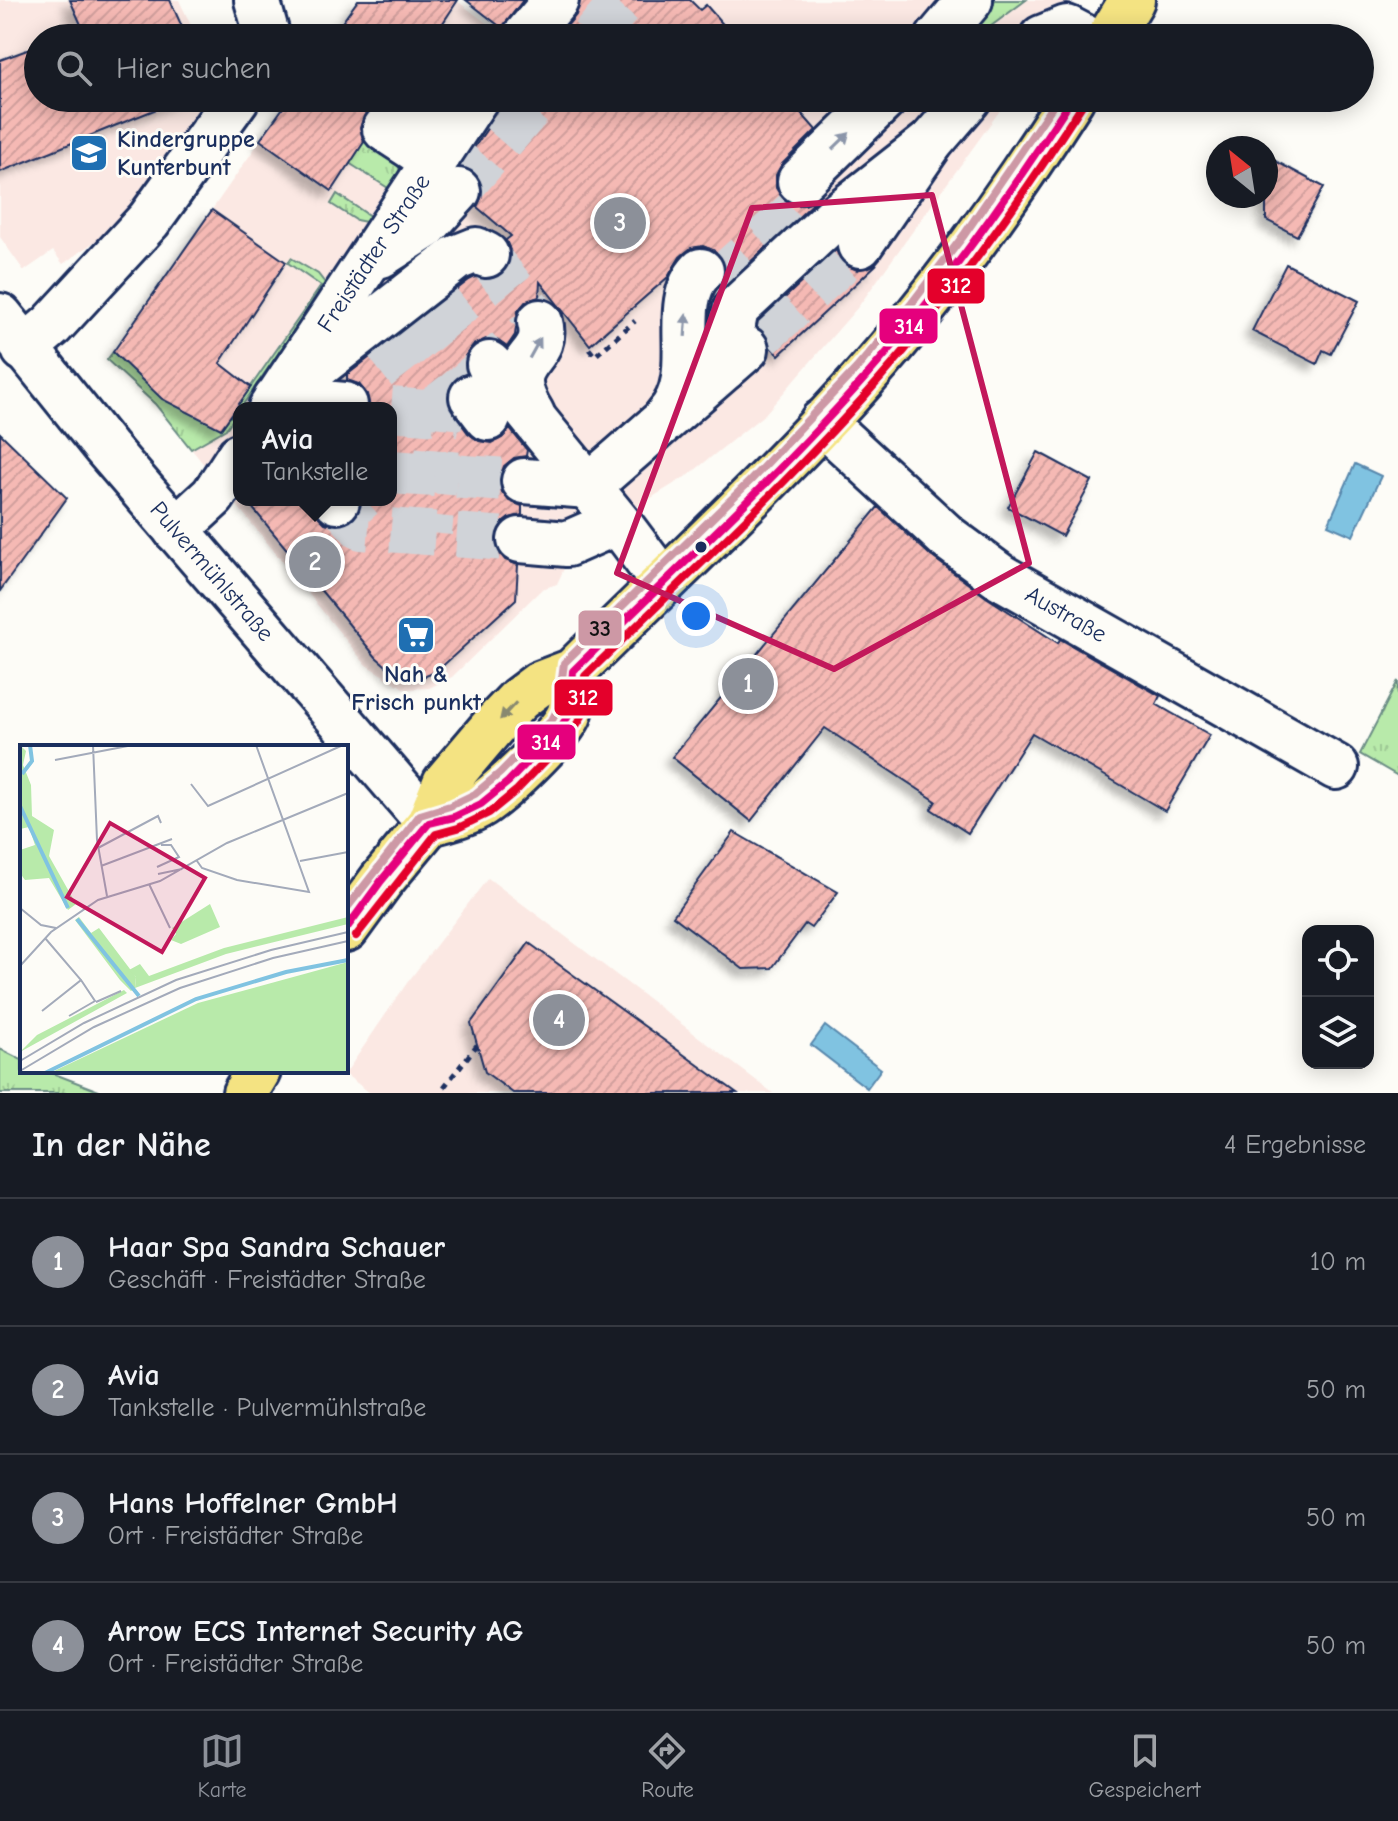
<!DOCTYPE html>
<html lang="de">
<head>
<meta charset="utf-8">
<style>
	:root { --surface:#171b24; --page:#20242c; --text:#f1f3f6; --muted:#9ea1a6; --line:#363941; --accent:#8c9099 }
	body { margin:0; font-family:"Comic Neue",sans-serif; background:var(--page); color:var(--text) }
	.controls { position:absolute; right:24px; bottom:24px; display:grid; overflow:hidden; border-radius:16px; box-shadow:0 4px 20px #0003 }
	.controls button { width:72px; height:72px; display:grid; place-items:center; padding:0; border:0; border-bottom:2px solid var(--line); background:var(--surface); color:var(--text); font:40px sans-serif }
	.compass { position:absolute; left:1206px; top:136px; width:72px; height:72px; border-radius:50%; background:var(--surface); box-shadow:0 4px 20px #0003; rotate:330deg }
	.you { position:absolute; left:696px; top:616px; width:28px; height:28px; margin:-20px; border:6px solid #fff; border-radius:50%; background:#1a73e8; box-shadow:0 0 0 12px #1a73e833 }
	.badge { display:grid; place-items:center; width:52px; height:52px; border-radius:50%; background:var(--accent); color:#fff; font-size:26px; font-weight:700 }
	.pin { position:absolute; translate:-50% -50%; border:4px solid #fff; box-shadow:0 2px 8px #0006 }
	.popup { position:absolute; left:233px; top:402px; width:164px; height:104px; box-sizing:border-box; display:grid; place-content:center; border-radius:16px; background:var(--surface); filter:drop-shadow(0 2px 6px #0005); font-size:26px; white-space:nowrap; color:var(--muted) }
	.popup b { font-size:30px; color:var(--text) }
	.popup::after { content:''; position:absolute; left:50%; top:100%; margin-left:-16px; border:16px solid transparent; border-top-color:var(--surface) }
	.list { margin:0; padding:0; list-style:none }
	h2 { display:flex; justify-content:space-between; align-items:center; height:104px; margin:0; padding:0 32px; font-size:34px }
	h2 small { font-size:26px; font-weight:400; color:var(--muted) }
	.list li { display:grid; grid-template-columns:52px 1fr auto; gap:24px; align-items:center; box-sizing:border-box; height:128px; padding:0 32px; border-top:2px solid var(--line) }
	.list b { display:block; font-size:30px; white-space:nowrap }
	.list p { margin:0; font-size:26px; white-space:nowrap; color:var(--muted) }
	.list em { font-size:26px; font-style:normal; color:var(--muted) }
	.icon { flex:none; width:44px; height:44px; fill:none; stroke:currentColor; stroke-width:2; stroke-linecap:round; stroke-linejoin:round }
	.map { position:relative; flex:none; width:1398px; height:1093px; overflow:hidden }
	.search { position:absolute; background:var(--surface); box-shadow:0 4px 20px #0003; left:24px; right:24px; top:24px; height:88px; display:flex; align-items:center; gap:20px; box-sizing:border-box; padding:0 28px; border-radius:44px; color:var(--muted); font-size:30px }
	.sheet { height:616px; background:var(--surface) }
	nav { display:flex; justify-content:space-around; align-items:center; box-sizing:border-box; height:112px; border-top:2px solid var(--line); background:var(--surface); font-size:22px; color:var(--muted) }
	nav a { display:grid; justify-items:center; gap:4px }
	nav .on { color:var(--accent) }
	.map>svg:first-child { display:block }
	.built { fill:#fbe8e3; fill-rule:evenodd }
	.grass { fill:url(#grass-tufts); stroke:#6a8c84; stroke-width:2 }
	.water { fill:#80c3e1; stroke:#5888ad; stroke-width:2 }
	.building { fill:url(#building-hatch); stroke:#1b2f5e; stroke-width:2; filter:url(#shadow) }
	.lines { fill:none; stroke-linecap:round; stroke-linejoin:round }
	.minor-tunnel { stroke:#d0d3d8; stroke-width:44; stroke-dasharray:44 22; stroke-linecap:butt }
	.minor-casing { stroke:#1b2f5e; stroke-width:50 }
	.major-casing { stroke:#1b2f5e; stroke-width:50 }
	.path { stroke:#1b2f5e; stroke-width:5; stroke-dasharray:6 6; stroke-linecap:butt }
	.minor { stroke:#fdfcf7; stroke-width:44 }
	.major { stroke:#f4e382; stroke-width:44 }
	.bus-1-casing { stroke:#fdfcf7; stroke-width:14 }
	.bus-2-casing { stroke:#fdfcf7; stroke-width:14 }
	.bus-3-casing { stroke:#fdfcf7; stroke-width:14 }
	.bus-1 { stroke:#e5007d; stroke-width:8 }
	.bus-2 { stroke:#e4002b; stroke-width:8 }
	.bus-3 { stroke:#cd98a5; stroke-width:8 }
	.oneway { fill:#8c96aa }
	.oneway2 { fill:#888970 }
	.marked { fill:none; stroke:#c2185b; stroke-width:6; stroke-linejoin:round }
	.bus-dot { fill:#1b2f5e; stroke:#fdfcf7; stroke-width:3 }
	.labels { text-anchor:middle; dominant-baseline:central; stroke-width:6; stroke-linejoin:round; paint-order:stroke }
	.poi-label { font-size:24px; font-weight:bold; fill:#1b2f5e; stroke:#fdfcf7; text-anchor:start }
	.street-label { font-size:24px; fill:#1b2f5e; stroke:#fdfcf7 }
	.inset-river { fill:none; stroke:#80c3e1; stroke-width:4 }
	.inset-road { fill:none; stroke:#a3aaba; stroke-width:2 }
	.view { fill:#c2185b; fill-opacity:0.15; stroke:#c2185b; stroke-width:4 }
	.inset-edge { fill:none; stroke:#1b2f5e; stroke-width:4 }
	.line-badge { stroke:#fdfcf7; stroke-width:3 }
	.badge-label { font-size:22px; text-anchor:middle; font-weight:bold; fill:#fff }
	.pale-badge-label { font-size:22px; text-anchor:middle; font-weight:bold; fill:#111 }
</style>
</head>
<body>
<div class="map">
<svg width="1398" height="1093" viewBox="0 0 1398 1093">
	<defs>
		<pattern id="grass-tufts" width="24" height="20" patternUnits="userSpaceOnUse" patternTransform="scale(2)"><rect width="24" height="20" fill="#b8eaaa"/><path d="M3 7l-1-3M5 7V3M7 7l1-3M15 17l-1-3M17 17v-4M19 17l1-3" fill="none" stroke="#9ec995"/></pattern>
		<pattern id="building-hatch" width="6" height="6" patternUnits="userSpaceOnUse" patternTransform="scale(2)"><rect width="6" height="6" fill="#f5b9b4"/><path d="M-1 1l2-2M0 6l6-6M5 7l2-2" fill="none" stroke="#d19f9d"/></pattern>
		<filter id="shadow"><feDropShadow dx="-7" dy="7" stdDeviation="4" flood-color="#0004"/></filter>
	</defs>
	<rect width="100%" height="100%" fill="#fdfcf7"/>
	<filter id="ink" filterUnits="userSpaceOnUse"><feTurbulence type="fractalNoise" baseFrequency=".0125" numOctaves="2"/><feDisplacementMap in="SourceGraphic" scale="16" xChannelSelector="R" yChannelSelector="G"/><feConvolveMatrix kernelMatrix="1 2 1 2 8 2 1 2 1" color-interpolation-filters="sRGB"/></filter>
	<g filter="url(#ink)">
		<!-- built -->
		<g class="built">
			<path d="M0 0H179L197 38H38V98H215L141 209 63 264 53 251 24 271 0 237Z"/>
			<path d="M411 0H456L506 38H376Z"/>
			<path d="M581 0H1071L1048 38H547Z"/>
			<path d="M336 98H1009L858 307 765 414 690 474 609 524 567 562 557 584 542 589 452 677 429 688 405 689 366 665 155 404 107 360 269 128ZM239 408H391V500H239Z"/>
			<path d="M488 878 773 1093H370L345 1074 407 983Z"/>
		</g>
		<!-- grass -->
		<g class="grass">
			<path d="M995 0H1026L975 38H961L990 10Z"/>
			<path d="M350 128 397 162 402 177 371 223 356 220 331 204 337 194 370 216 388 188 335 154Z"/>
			<path d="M291 258 318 274 325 283V286L226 429 191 449 155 404 107 360 113 352C146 384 181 408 222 428L321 286 288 263Z"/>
			<path d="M1398 681V776L1360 754Z"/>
			<path d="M0 1049 22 1060V1071H47L104 1093H0Z"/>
		</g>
		<!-- water -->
		<g class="water">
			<path d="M1355 464 1381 476 1353 536 1328 525Z"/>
			<path d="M825 1026 881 1069 867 1088 811 1045Z"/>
		</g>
		<!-- building -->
		<g class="building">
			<path d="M70 0H170L187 38H59L83 29Z"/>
			<path d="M358 0H458L433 38H341L334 34Z"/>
			<path d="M466 0H523L502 28Z"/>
			<path d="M580 0H690L700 10 706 5 735 38H557L576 15Z"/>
			<path d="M38 46V98H184L0 172V60Z"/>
			<path d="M290 98H381L382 105 373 107 364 116 360 128 364 142 332 191 260 140Z"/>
			<path d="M508 98H788L816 130 782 164 776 175V188L783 199 793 205H805L817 200 719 291 726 273 723 259 715 251 703 246 691 248 680 257 668 277 590 345 540 282 539 297 526 301 518 311 515 335 507 347 497 340 486 339 473 345 465 356 466 373 456 378 449 387 447 397 430 411 454 414 468 433 479 441 492 443 502 438 510 429 527 450 526 456 514 458 504 466 499 480 502 492 509 501 522 506V515L509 518 500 525 495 539 498 551 505 560 518 565 516 599 436 672 418 679 399 677 376 657 246 500H312L316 514 325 523 336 526 349 523 358 514 362 500H391V408H370L367 394 359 384 347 380V375L469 280 475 277 488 280 499 276 508 267 511 253 506 240 511 236 477 207 482 196V183L474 172 461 167Z"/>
			<path d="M1266 156 1324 187 1297 236 1266 220Z"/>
			<path d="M212 210 286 262 220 363 251 387 221 429 162 399 113 352Z"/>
			<path d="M836 250 845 265 857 270 877 264 779 355 770 346 765 333 758 328 759 322Z"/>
			<path d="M1286 264 1359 301 1331 354 1323 350 1317 364 1252 331Z"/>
			<path d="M0 433 67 498 0 591Z"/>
			<path d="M1038 452 1092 481 1062 536 1008 507Z"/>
			<path d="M878 507 931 556 986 597 1058 643 1060 639 1160 696 1156 704 1210 735 1165 811 1032 733 968 833 931 809 936 801 825 728 751 821 672 757Z"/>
			<path d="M734 832 838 892 811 928 805 924 772 968 743 969 673 916Z"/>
			<path d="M529 943 737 1093H513L485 1072 471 1023Z"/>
		</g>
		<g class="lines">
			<!-- minor-tunnel -->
			<g class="minor-tunnel">
				<path d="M591 38 625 0"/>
				<path d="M458 191 539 98"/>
				<path d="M486 255 540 322"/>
				<path d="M713 285 813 195"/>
				<path d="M434 296 489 364"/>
				<path d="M408 318 472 397"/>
				<path d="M761 336 860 245"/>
				<path d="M382 338 441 414 430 533"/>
				<path d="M391 409 459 415"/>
				<path d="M391 472 524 481"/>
				<path d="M337 501 361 528 520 540"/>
			</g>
			<defs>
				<g id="minor">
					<path d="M257 0 268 38"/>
					<path d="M524 38 556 0"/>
					<path d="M938 38 970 0"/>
					<path d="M1042 38 1067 28 1086 38"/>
					<path d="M406 99 454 130"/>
					<path d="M385 129 434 161"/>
					<path d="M800 181 885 98"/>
					<path d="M860 245 931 142 969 98"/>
					<path d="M381 255 426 226 458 191"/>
					<path id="s1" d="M0 316 106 448 429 823"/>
					<path d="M24 349 52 325 149 220 237 98"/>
					<path d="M489 364 624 530 663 582"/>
					<path d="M724 368 736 309 834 218 931 142"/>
					<path d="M305 376 456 258 476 250 486 255"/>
					<path d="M472 397 488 418"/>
					<path d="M276 399 345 405"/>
					<path id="s2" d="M271 408 476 98"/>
					<path d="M532 414C497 357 551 362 540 322"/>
					<path d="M667 416C705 375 667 306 701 271"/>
					<path id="s3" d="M822 422 948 538 1001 577 1336 767"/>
					<path d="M524 481 589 486 746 349"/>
					<path d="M337 500V501"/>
					<path d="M176 530 213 496 239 456"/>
					<path d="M520 540 567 544 617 522"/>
				</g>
				<g id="major">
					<path d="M1109 38 1132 0"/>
					<path d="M429 823C447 819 466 814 482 804 502 791 560 736 569 715 574 703 572 684 573 671"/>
					<path d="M346 929 381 881 429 823 445 783 495 724 519 699 539 684 573 671C671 574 773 480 865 377 942 291 1010 195 1072 98"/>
					<path d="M245 1093 258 1071"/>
				</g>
			</defs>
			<!-- minor casing -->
			<use href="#minor" class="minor-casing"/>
			<!-- major casing -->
			<use href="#major" class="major-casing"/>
			<!-- path -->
			<g class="path">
				<path d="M589 349 595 356 635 321"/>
				<path d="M444 1087 477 1045"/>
			</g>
			<!-- minor -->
			<use href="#minor" class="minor"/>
			<!-- major -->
			<use href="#major" class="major"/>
			<defs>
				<path id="bus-1" d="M346 929 381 881 429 823 454 817 481 804 508 782 561 727 570 713 573 671C682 564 796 460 895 343 960 265 1017 183 1072 98"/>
				<path id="bus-2" d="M356 936 436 834 458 828 489 813 517 790 570 735 582 716 585 676C693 570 806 467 904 351 969 273 1027 190 1082 105"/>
				<path id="bus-3" d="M346 909 420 815 450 806 475 794 500 773 552 720 558 709 564 663 750 481 856 369 912 303 964 235 1058 98"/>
			</defs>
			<!-- bus-1 casing -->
			<use href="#bus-1" class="bus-1-casing"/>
			<!-- bus-2 casing -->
			<use href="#bus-2" class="bus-2-casing"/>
			<!-- bus-3 casing -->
			<use href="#bus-3" class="bus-3-casing"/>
			<!-- bus-1 -->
			<use href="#bus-1" class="bus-1"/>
			<!-- bus-2 -->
			<use href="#bus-2" class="bus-2"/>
			<!-- bus-3 -->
			<use href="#bus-3" class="bus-3"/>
		</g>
		<!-- one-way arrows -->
		<defs><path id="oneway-solid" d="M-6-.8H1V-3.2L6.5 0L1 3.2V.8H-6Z" transform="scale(2)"/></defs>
		<g class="oneway">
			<use href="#oneway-solid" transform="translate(841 141) rotate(-44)"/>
			<use href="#oneway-solid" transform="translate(686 325) rotate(-86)"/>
			<use href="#oneway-solid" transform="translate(535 348) rotate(-61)"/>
		</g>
		<use class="oneway2" href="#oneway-solid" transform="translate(508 711) rotate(133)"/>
	</g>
	<!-- marked area -->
	<path class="marked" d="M932 195 1029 563 834 669 617 573 752 208Z"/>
	<!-- icons -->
	<defs>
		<symbol id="school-square" viewBox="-11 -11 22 22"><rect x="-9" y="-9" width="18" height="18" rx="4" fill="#1f6fb2" stroke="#fdfcf7"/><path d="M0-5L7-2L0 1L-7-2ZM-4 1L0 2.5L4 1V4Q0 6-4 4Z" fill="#fff"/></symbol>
		<symbol id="supermarket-square" viewBox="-11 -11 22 22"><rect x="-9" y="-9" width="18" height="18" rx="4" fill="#1f6fb2" stroke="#fdfcf7"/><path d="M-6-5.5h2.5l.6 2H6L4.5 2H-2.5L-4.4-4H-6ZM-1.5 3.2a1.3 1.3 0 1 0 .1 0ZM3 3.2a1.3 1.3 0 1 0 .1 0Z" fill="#fff"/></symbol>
	</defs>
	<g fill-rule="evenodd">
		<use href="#school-square" x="67" y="131" width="44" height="44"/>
		<use href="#supermarket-square" x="394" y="613" width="44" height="44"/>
	</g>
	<!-- markers -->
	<circle class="bus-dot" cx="701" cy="547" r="7"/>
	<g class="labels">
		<!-- poi labels -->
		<g class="poi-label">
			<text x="117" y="139">Kindergruppe<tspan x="117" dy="28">Kunterbunt</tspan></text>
			<text x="416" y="674" text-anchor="middle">Nah &amp;<tspan x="416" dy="28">Frisch punkt</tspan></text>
		</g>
		<!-- street labels -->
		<g class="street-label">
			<text stroke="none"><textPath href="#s2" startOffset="186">Freistädter Straße</textPath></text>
			<text stroke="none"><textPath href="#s1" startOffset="332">Pulvermühlstraße</textPath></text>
			<text stroke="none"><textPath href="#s3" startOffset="312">Austraße</textPath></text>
		</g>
	</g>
	<!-- overview -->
	<g transform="translate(20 745)">
		<rect width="328" height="328" fill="#fdfcf7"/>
		<path d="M0 0 6 6 3 20 11 40 12 71 34 85 29 111 56 159 48 165 29 133 5 135 0 128V105L15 100 9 82 0 84ZM190 159 200 182 161 199 151 195 156 189 152 183ZM59 172 71 188 79 183 116 232 115 243 111 246 100 235 55 175Z" fill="#b8eaaa"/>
		<path d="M328 172V179L206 209 115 243 116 232 109 225 120 219 129 231 204 203ZM104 245 107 248 0 307 17 290Z" fill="#b8eaaa"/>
		<path d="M328 217V328H30L178 258Z" fill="#b8eaaa"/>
		<path class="inset-river" d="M2 29 12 16 10 0M0 61 48 163M57 174 119 251M25 328 176 254 266 227 328 215"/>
		<path class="inset-road" d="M73 0 77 95 87 151M35 15 113 0M171 39 188 61 323 0M78 103 138 71 141 78M177 116 182 123 217 135 289 147 236 0M280 116 328 107M81 121 152 94M137 122 159 112 151 100H141M138 129 162 124M129 139 150 183M0 163 21 180 36 183M0 221 31 187 78 155 140 136 207 98 328 48M76 257 101 246M22 266 61 235 25 193M49 271 75 256 61 235M0 316 64 278 156 235 251 205 328 187M0 326 74 282 160 243 253 213 328 196"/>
		<path class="view" d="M90 78 185 133 142 207 47 152Z"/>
		<rect width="328" height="328" class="inset-edge"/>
	</g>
	<g class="line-badge">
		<rect x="926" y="267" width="60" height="38" rx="8" fill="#e4002b"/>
		<rect x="878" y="307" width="61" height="38" rx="8" fill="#e5007d"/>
		<rect x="577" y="609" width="46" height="38" rx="8" fill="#cd98a5"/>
		<rect x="553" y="678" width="61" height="39" rx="8" fill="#e4002b"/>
		<rect x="516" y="723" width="61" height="38" rx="8" fill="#e5007d"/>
	</g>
	<g class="badge-label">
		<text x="956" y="293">312</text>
		<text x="909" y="334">314</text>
		<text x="583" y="705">312</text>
		<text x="546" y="750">314</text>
	</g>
	<g class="pale-badge-label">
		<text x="600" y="636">33</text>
	</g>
</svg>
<div class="controls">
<button><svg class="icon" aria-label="locate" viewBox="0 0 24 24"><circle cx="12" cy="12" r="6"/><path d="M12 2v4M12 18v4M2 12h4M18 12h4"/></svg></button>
<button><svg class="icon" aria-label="layers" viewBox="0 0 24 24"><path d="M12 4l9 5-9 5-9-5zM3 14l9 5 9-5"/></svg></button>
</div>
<svg class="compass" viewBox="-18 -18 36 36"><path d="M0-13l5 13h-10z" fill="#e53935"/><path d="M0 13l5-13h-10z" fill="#9ea1a6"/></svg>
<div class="you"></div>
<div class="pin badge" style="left:748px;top:684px">1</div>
<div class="pin badge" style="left:315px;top:562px">2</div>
<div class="popup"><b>Avia</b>Tankstelle</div>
<div class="pin badge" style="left:620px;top:223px">3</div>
<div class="pin badge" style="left:559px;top:1020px">4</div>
<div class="search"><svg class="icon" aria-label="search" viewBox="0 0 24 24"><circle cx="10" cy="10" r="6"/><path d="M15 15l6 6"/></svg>Hier suchen</div>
</div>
<section class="sheet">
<h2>In der Nähe<small>4 Ergebnisse</small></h2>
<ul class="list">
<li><span class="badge">1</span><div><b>Haar Spa Sandra Schauer</b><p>Geschäft · Freistädter Straße</p></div><em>10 m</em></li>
<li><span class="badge">2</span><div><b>Avia</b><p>Tankstelle · Pulvermühlstraße</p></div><em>50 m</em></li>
<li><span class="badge">3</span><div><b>Hans Hoffelner GmbH</b><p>Ort · Freistädter Straße</p></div><em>50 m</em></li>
<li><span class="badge">4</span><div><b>Arrow ECS Internet Security AG</b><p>Ort · Freistädter Straße</p></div><em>50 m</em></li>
</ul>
</section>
<nav>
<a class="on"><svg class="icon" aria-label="map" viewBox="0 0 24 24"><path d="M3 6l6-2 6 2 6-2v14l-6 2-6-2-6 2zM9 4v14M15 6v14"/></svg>Karte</a>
<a><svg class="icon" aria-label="directions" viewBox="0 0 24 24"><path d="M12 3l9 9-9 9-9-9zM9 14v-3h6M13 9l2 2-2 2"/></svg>Route</a>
<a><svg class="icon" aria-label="saved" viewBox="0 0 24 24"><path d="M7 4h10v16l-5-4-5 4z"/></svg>Gespeichert</a>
</nav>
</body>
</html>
